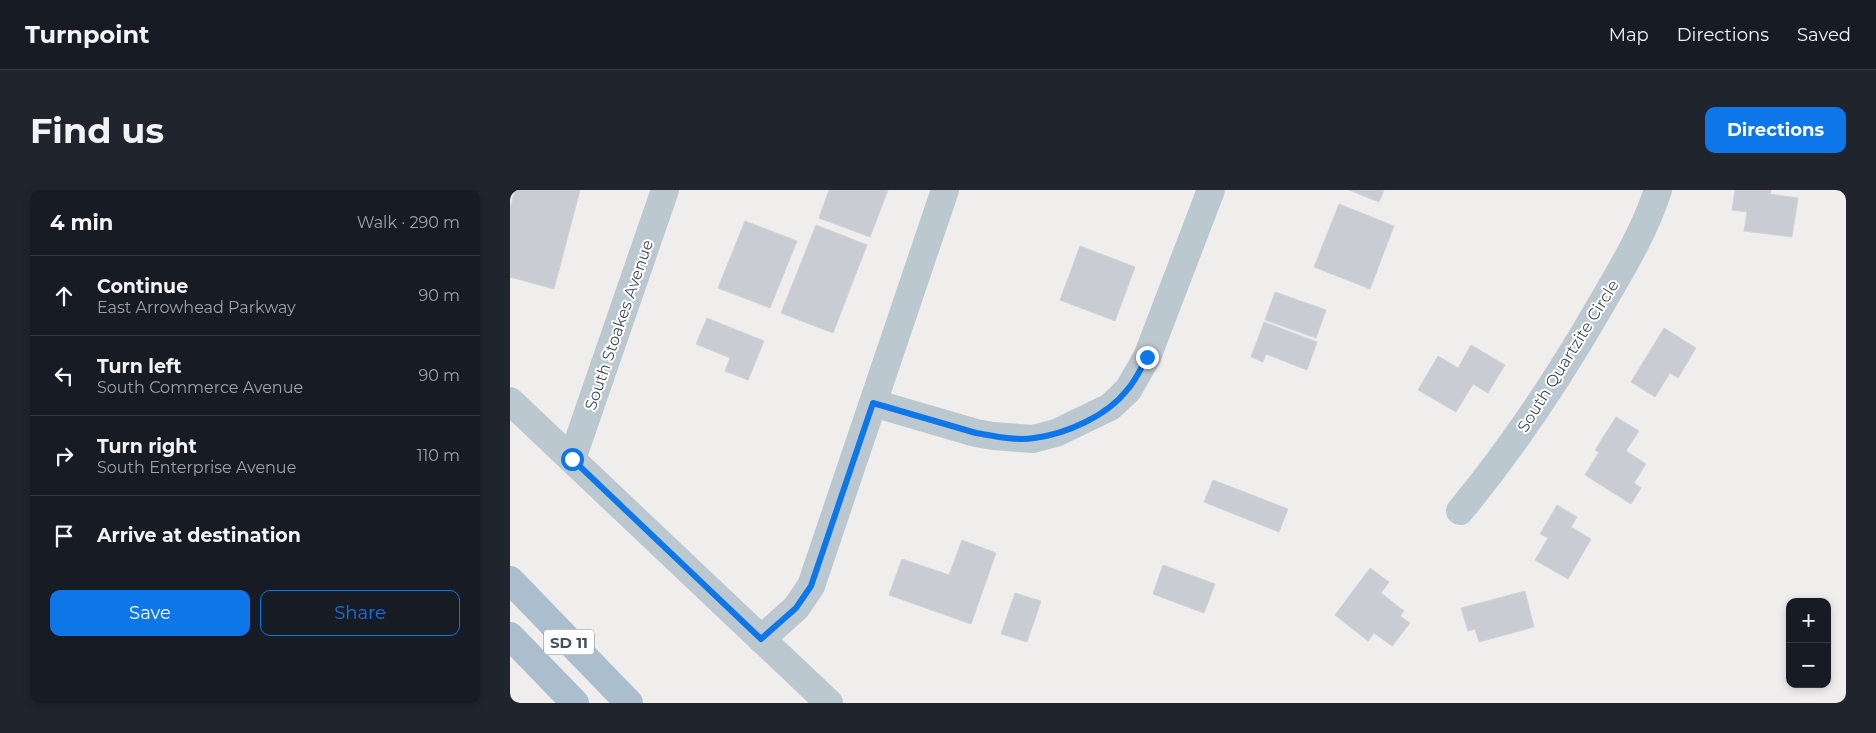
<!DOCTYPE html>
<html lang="en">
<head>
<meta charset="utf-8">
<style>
	:root { --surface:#171b24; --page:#20242c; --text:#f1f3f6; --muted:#9ea1a6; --line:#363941; --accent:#0d77ea }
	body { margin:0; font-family:Montserrat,sans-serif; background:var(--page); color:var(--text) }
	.controls { position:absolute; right:15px; bottom:15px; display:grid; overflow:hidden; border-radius:10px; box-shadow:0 2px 8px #0003 }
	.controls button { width:45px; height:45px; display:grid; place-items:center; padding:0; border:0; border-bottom:1px solid var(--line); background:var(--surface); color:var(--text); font:25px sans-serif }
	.stop { position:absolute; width:15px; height:15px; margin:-11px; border:4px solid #0d77ea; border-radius:50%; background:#fff }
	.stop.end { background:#0d77ea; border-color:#fff; box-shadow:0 1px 5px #0008 }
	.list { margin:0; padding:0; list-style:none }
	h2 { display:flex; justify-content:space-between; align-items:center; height:65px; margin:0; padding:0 20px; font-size:21px }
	h2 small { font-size:16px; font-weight:400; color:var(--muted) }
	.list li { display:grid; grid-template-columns:32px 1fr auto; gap:15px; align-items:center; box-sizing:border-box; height:80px; padding:0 20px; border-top:1px solid var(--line) }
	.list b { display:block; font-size:19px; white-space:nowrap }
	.list p { margin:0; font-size:16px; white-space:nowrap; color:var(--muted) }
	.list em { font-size:16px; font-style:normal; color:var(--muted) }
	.actions { display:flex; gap:10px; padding:15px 20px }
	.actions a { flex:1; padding:11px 0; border:1px solid var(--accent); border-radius:10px; text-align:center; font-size:18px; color:var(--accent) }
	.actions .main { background:var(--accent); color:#fff }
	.icon { flex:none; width:28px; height:28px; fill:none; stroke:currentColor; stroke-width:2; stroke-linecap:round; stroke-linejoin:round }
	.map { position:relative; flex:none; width:1336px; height:513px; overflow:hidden; border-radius:10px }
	header { display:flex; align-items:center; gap:30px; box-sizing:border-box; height:70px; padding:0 25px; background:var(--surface); border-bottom:1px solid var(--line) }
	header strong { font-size:24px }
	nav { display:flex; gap:28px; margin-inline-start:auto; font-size:18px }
	.intro { display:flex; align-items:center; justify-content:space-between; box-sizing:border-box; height:120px; padding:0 30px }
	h1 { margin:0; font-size:35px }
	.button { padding:12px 22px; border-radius:10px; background:var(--accent); color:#fff; font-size:18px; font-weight:700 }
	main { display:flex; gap:30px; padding:0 30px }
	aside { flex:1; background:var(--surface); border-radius:10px; box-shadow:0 2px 8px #0003 }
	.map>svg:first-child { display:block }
	.building { fill:#c9ccd2; stroke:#d0d3d9 }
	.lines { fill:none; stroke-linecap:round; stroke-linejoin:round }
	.minor { stroke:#bcc8d0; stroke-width:28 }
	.major { stroke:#aabece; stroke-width:28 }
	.route { stroke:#0d77ea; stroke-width:6 }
	.labels { text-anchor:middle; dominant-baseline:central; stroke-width:4; stroke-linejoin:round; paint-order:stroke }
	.shield { fill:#fff; stroke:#7c858c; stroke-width:1 }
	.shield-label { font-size:15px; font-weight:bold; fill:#44515b }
	.street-label { font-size:16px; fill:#44515b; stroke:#fff }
</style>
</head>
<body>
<header>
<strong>Turnpoint</strong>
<nav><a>Map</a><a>Directions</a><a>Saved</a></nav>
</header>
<div class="intro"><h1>Find us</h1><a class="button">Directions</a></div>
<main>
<aside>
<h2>4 min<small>Walk · 290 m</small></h2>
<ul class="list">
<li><svg class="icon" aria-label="ahead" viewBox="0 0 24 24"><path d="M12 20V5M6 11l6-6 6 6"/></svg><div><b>Continue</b><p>East Arrowhead Parkway</p></div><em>90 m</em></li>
<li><svg class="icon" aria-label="left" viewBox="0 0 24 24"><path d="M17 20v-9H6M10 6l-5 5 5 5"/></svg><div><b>Turn left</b><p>South Commerce Avenue</p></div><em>90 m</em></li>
<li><svg class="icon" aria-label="right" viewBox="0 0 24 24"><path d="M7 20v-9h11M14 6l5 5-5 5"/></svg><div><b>Turn right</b><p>South Enterprise Avenue</p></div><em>110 m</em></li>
<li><svg class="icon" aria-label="arrive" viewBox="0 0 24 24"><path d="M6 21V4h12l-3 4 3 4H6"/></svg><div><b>Arrive at destination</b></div></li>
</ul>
<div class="actions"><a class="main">Save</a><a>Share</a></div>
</aside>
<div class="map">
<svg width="1336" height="513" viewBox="0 0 1336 513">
	<rect width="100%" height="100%" fill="#f0eded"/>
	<!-- building -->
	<g class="building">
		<path d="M5 0H70L44 99 0 87V19Z"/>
		<path d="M319 0H378L360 47 309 28Z"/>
		<path d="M839 0H874L869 12Z"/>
		<path d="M1225 0H1261L1260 4 1288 8 1282 47 1234 41 1237 22 1222 20Z"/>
		<path d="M829 14 884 36 860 99 804 77Z"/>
		<path d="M235 31 287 51 260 118 208 98Z"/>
		<path d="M306 35 357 55 323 143 271 123Z"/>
		<path d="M570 56 625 77 605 131 550 110Z"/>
		<path d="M765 102 816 120 806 148 755 130Z"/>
		<path d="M197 128 254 151 238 190 215 181 220 168 186 154Z"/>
		<path d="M754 132 807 152 797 180 756 164 753 172 741 167Z"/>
		<path d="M1154 138 1186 158 1168 188 1160 183 1145 207 1121 192Z"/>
		<path d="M961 155 995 175 978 203 963 194 946 222 908 200 928 166 948 178Z"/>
		<path d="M1106 227 1129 241 1116 261 1136 274 1124 293 1131 298 1121 314 1075 285 1089 262 1085 260Z"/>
		<path d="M703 290 778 319 769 342 694 312Z"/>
		<path d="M1047 315 1067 327 1061 337 1081 349 1058 389 1025 370 1038 348 1030 344Z"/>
		<path d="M452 350 486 363 461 434 379 405 392 369 439 385Z"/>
		<path d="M653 375 705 394 694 423 643 404Z"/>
		<path d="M860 378 879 392 871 403 894 421 890 426 900 433 882 456 864 443 858 451 825 425Z"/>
		<path d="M1015 401 1024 437 969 452 965 439 958 441 951 418Z"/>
		<path d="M505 403 531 411 517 452 491 444Z"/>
	</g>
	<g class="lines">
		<!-- minor -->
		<g class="minor">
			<path d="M0 211 319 513"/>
			<path d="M363 213 466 243 483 246 523 249 546 243 600 217 618 200 637 167 701 0"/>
			<path d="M62 269 155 0"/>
			<path d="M950 321C1002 258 1048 189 1089 118 1111 80 1134 43 1148 0"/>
			<path d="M251 449 286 418 301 396 435 0"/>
		</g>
		<!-- major -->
		<g class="major">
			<path d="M0 390 119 513"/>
			<path d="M0 446 65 513"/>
		</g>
	</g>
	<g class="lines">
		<!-- route -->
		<path class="route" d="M62 269 251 449 286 418 301 396 363 213 466 243C484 246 506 251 524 248 556 244 597 226 617 200 626 190 631 178 637 167"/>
	</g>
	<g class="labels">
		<!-- shield labels -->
		<rect class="shield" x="34" y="439.5" width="50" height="25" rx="4"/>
		<g class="shield-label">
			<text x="59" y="452">SD 11</text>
		</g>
		<!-- street labels -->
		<g class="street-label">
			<text transform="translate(109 135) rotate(-71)">South Stoakes Avenue</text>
			<text transform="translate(1058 166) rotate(-58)">South Quartzite Circle</text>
		</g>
	</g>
</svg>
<div class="controls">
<button>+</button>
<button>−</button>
</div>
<div class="stop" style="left:62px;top:269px"></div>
<div class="stop end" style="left:637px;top:167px"></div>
</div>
</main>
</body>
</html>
